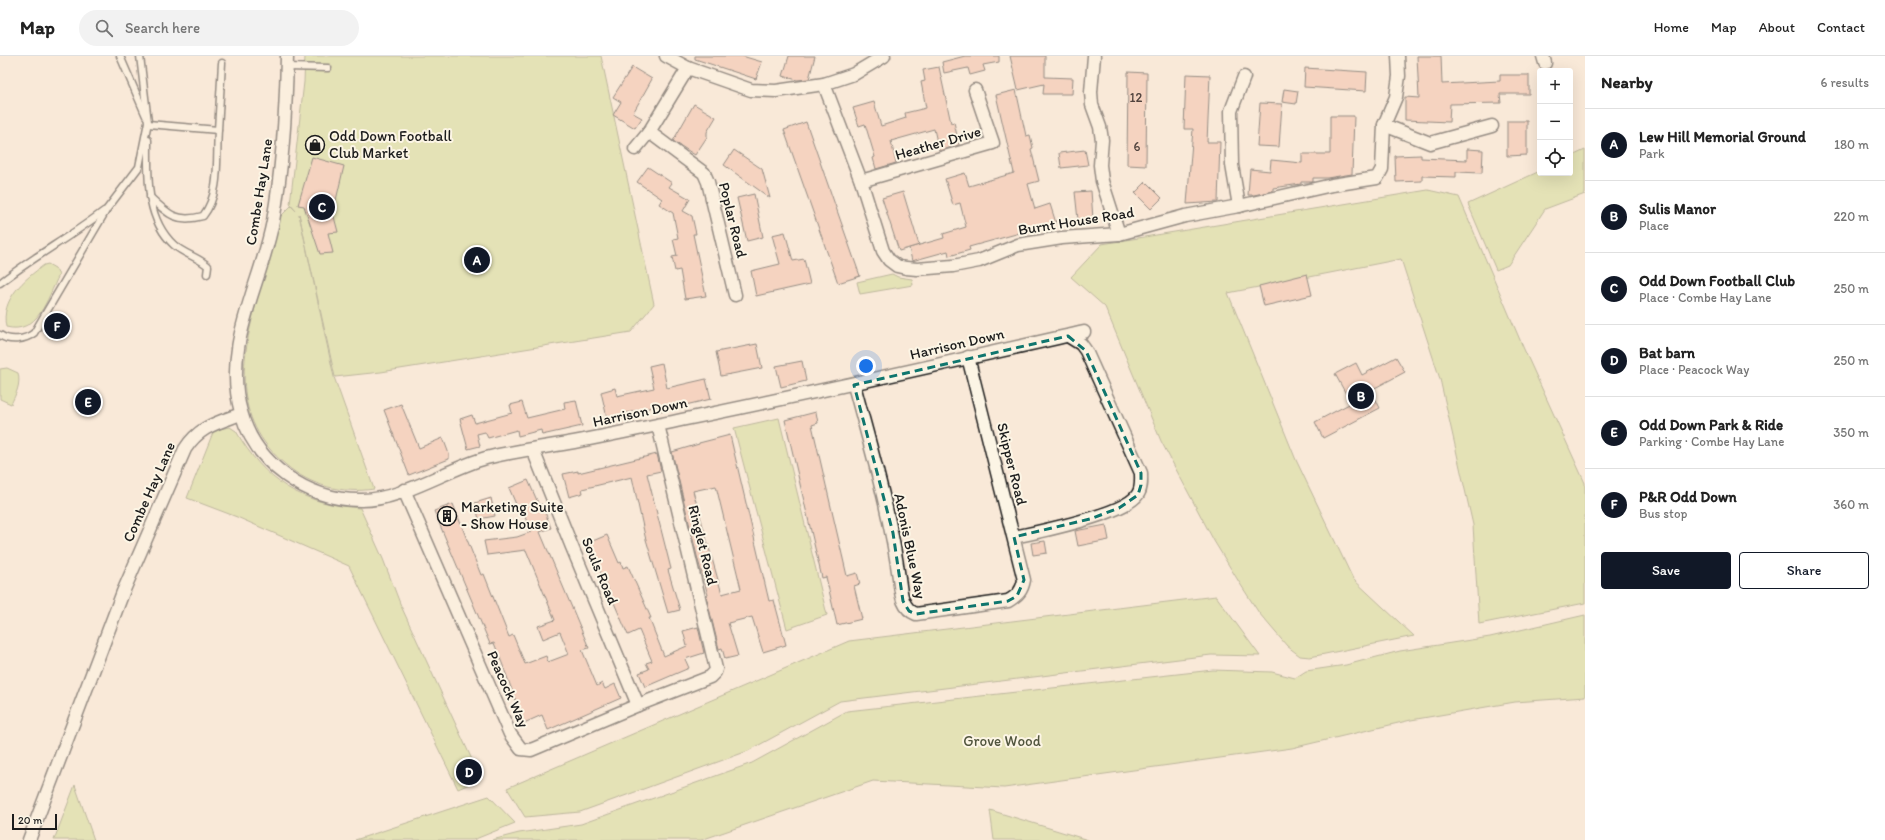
<!DOCTYPE html>
<html lang="en">
<head>
<meta charset="utf-8">
<style>
	:root { --surface:#fff; --page:#f2f2f2; --text:#222; --muted:#767676; --line:#e0e0e0; --accent:#111827 }
	body { margin:0; font-family:Itim,sans-serif; background:var(--page); color:var(--text) }
	.controls { position:absolute; right:12px; top:12px; display:grid; overflow:hidden; border-radius:4px; box-shadow:0 4px 16px #0002 }
	.controls button { width:36px; height:36px; display:grid; place-items:center; padding:0; border:0; border-bottom:1px solid var(--line); background:var(--surface); color:var(--text); font:20px sans-serif }
	.scale { position:absolute; left:12px; bottom:10px; width:45px; box-sizing:border-box; padding-left:4px; border:2px solid #1c1c1c; border-top:0; font-size:11px; line-height:14px; white-space:nowrap; color:#1c1c1c; -webkit-text-stroke:3px #fcf5e5; paint-order:stroke }
	.you { position:absolute; left:866px; top:310px; width:14px; height:14px; margin:-10px; border:3px solid #fff; border-radius:50%; background:#1a73e8; box-shadow:0 0 0 6px #1a73e833 }
	.badge { display:grid; place-items:center; width:26px; height:26px; border-radius:50%; background:var(--accent); color:#fff; font-size:13px; font-weight:700 }
	.pin { position:absolute; translate:-50% -50%; border:2px solid #fff; box-shadow:0 1px 4px #0006 }
	.list { margin:0; padding:0; list-style:none }
	h2 { display:flex; justify-content:space-between; align-items:center; height:52px; margin:0; padding:0 16px; font-size:17px }
	h2 small { font-size:13px; font-weight:400; color:var(--muted) }
	.list li { display:grid; grid-template-columns:26px 1fr auto; gap:12px; align-items:center; box-sizing:border-box; height:72px; padding:0 16px; border-top:1px solid var(--line) }
	.list b { display:block; font-size:15px; white-space:nowrap }
	.list p { margin:0; font-size:13px; white-space:nowrap; color:var(--muted) }
	.list em { font-size:13px; font-style:normal; color:var(--muted) }
	.actions { display:flex; gap:8px; padding:12px 16px }
	.actions a { flex:1; padding:9px 0; border:1px solid var(--accent); border-radius:4px; text-align:center; font-size:14px; color:var(--accent) }
	.actions .main { background:var(--accent); color:#fff }
	.icon { flex:none; width:22px; height:22px; fill:none; stroke:currentColor; stroke-width:2; stroke-linecap:round; stroke-linejoin:round }
	.map { position:relative; flex:none; width:1585px; height:784px; overflow:hidden }
	header { display:flex; align-items:center; gap:24px; box-sizing:border-box; height:56px; padding:0 20px; background:var(--surface); border-bottom:1px solid var(--line) }
	header strong { font-size:19px }
	nav { display:flex; gap:22px; margin-inline-start:auto; font-size:14px }
	.search { width:280px; height:36px; background:var(--page); display:flex; align-items:center; gap:10px; box-sizing:border-box; padding:0 14px; border-radius:22px; color:var(--muted); font-size:15px }
	main { display:flex }
	aside { flex:1; background:var(--surface) }
	.map>svg:first-child { display:block }
	.green { fill:#cbd98d; stroke:#747a54 }
	.building { fill:#efb9a3; stroke:#1c1c1c; fill-rule:evenodd }
	.lines { fill:none; stroke-linecap:round; stroke-linejoin:round }
	.lane-casing { stroke:#1c1c1c; stroke-width:9 }
	.street-casing { stroke:#1c1c1c; stroke-width:15 }
	.lane { stroke:#fcf5e5; stroke-width:6 }
	.street { stroke:#fcf5e5; stroke-width:12 }
	.marked { fill:none; stroke:#0f766e; stroke-width:3; stroke-dasharray:8 5; stroke-linejoin:round }
	.labels { text-anchor:middle; dominant-baseline:central; stroke-width:4; stroke-linejoin:round; paint-order:stroke }
	.number-label { font-size:13px; fill:#51433e }
	.poi-label { font-size:15px; fill:#1c1c1c; stroke:#fcf5e5; text-anchor:start }
	.street-label { font-size:15px; fill:#1c1c1c; stroke:#fcf5e5 }
	.park-label { font-size:15px; fill:#51553e; stroke:#fcf5e5 }
</style>
</head>
<body>
<header>
<strong>Map</strong>
<div class="search"><svg class="icon" aria-label="search" viewBox="0 0 24 24"><circle cx="10" cy="10" r="6"/><path d="M15 15l6 6"/></svg>Search here</div>
<nav><a>Home</a><a>Map</a><a>About</a><a>Contact</a></nav>
</header>
<main>
<div class="map">
<svg width="1585" height="784" viewBox="0 0 1585 784">
	<rect width="100%" height="100%" fill="#f9e9d8"/>
	<filter id="ink" filterUnits="userSpaceOnUse"><feTurbulence type="fractalNoise" baseFrequency=".025" numOctaves="2"/><feDisplacementMap in="SourceGraphic" scale="8" xChannelSelector="R" yChannelSelector="G"/><feConvolveMatrix kernelMatrix="1 2 1 2 8 2 1 2 1" color-interpolation-filters="sRGB"/></filter>
	<g filter="url(#ink)">
		<!-- green -->
		<g class="green">
			<path d="M305 0H601L654 248 631 276 381 316 335 321 299 158 334 321 374 433C342 438 311 430 286 409 230 362 241 303 258 240 266 213 273 187 280 161L291 150 296 155 290 148 304 26Z"/>
			<path d="M1585 94V138L1545 153 1508 209 1496 214 1468 148 1540 115V117H1570V101Z"/>
			<path d="M1428 134 1459 141 1523 291 1585 427V547L1479 568 1473 469 1440 323 1401 203 1228 237 1296 404 1353 523 1414 580 1310 601 1300 600 1287 590 1259 557 1239 526 1214 485 1161 385 1105 251 1071 221 1102 188Z"/>
			<path d="M48 208 55 212 59 219C47 243 38 279 6 271 0 243 25 223 44 209Z"/>
			<path d="M892 218 898 221 912 223 913 229 860 238 857 226Z"/>
			<path d="M7 312 18 317C21 328 16 338 11 348L0 343V313Z"/>
			<path d="M779 362 827 559 787 573 734 372Z"/>
			<path d="M230 371 236 375C265 426 302 448 360 452L383 503 401 550 481 723 458 733 349 510 237 461 187 442 214 374Z"/>
			<path d="M1216 540 1260 600 1211 599 840 645 748 695 580 756 525 761 507 732 849 585Z"/>
			<path d="M1585 559V641L1515 646 1411 664 1292 692 1004 732 873 725 701 784H492L519 777 581 768 752 707 847 655 1213 614 1272 616 1295 622 1306 615 1346 609 1400 595 1490 581Z"/>
			<path d="M75 729 94 784H54Z"/>
			<path d="M489 740 515 767 473 784H355Z"/>
			<path d="M990 754 1088 784H994Z"/>
		</g>
		<!-- building -->
		<g class="building">
			<path d="M695 0H742L762 6 756 23 695 3Z"/>
			<path d="M789 0H815L809 23 797 24 783 20Z"/>
			<path d="M965 0H999V6L983 9 985 15 970 19 968 12 944 17 942 6Z"/>
			<path d="M1010 0H1045V21L1073 22 1072 38H1043L1044 28 1018 34Z"/>
			<path d="M1417 0H1441L1442 28 1500 25V19H1529V38H1500L1501 47 1450 48 1449 66 1405 64V41L1419 42Z"/>
			<path d="M632 11 652 23 633 57 642 62 635 72 613 59 621 46 613 41Z"/>
			<path d="M939 11 951 67 954 66 959 89 939 95 934 73 891 85 896 107 876 113 873 102 875 101 865 68 859 70 853 52 874 46 881 70 906 62 905 57 926 52 921 26 925 25 923 14Z"/>
			<path d="M1305 12 1367 16 1366 35 1304 31Z"/>
			<path d="M1128 16 1147 17 1146 110 1127 109Z"/>
			<path d="M1186 18 1210 19 1207 86H1220L1218 146 1187 148 1193 73H1184Z"/>
			<path d="M1284 33 1298 35 1296 48 1282 46Z"/>
			<path d="M1016 34 1026 80 1030 79 1033 92 1031 93 1039 125 1028 128 1035 153 1050 148 1056 167 969 191 970 194 949 200 948 195 912 205 909 192 944 182 943 178 966 171 960 147 953 149 945 123 965 117 969 130 1014 117 996 39Z"/>
			<path d="M1260 47 1282 48 1279 91 1257 90Z"/>
			<path d="M694 48 716 61 707 76V81L695 99 673 85Z"/>
			<path d="M1330 60H1354L1352 118 1327 122H1313V126H1301V128L1273 132V135L1254 139H1248L1250 113 1270 115 1271 104 1302 107V98H1330Z"/>
			<path d="M1507 65H1527V99L1507 100Z"/>
			<path d="M806 66 860 220 838 227 784 74Z"/>
			<path d="M1467 93 1483 94 1482 117 1456 116V121L1422 120V125L1396 126 1395 100 1421 99V102L1467 104Z"/>
			<path d="M734 94 762 113 770 142 724 109Z"/>
			<path d="M1085 94 1088 109 1061 112 1059 97Z"/>
			<path d="M312 101 344 110 333 157 338 176 328 177 333 197 320 198 304 150 298 149Z"/>
			<path d="M648 111 672 127 669 131 690 143 683 155 692 160 696 178H693L706 240 685 243 680 214 675 215 672 201 677 200 673 183 678 182 673 157 659 148 662 143 637 126Z"/>
			<path d="M1146 126 1162 142 1151 153 1135 137Z"/>
			<path d="M1091 135 1093 163 1078 164 1075 136Z"/>
			<path d="M903 136 919 189 899 195 882 142Z"/>
			<path d="M754 138 763 181 747 185 737 142Z"/>
			<path d="M785 176 793 205 804 203 810 228 756 240 751 215 780 208 772 179Z"/>
			<path d="M1307 218 1312 239 1264 250 1259 230Z"/>
			<path d="M757 288 762 312 721 320 716 296Z"/>
			<path d="M1396 301 1405 316 1371 334 1380 352 1323 382 1315 366 1351 347 1335 318 1356 307 1362 319Z"/>
			<path d="M802 305 806 325 781 331 776 310Z"/>
			<path d="M662 307 667 332 706 323 711 343 660 355 658 350 622 358 623 363 608 366 601 336 615 332 617 340 654 332 649 310Z"/>
			<path d="M576 344 582 370 542 379 541 374 518 380 517 374 488 382 485 376 477 378 480 390 468 393 460 363 472 359 475 367 512 357 510 349 522 346 527 362 565 353 564 346Z"/>
			<path d="M401 348 419 392 443 382 449 398V403L409 419 384 354Z"/>
			<path d="M816 356 818 367 812 369 847 520 857 517 860 528 854 530 862 563 837 569 826 521 822 522 785 364Z"/>
			<path d="M730 379 769 545 774 544 786 589 763 596 752 561 728 567 738 600 725 603 722 592 719 593 706 540 708 539 698 504 672 396 699 388V387ZM716 430 741 533 722 538 693 435Z"/>
			<path d="M657 398 661 415 647 418 671 513 668 514 680 554 668 557 645 480 632 421 582 433 583 437 569 441 563 418 578 415V417Z"/>
			<path d="M528 424 539 449 542 448 551 472 540 476 589 592 582 594 597 630 602 627 605 633 615 628 621 642 548 674 542 659 524 667 502 607 494 587 490 588 434 455 453 448 481 519 484 518 509 581 513 579 525 608 546 600 548 606 569 598 560 576 543 583 538 570 555 564 526 494 487 499 484 485 517 481 531 476 521 451 518 453 509 432Z"/>
			<path d="M491 442 495 460 479 463 475 447Z"/>
			<path d="M1106 469 1109 484 1078 490 1075 475Z"/>
			<path d="M607 479 619 507 621 506 623 512 628 510 651 562H649L664 600 687 590 683 575 698 571 704 597 685 603 689 612 645 631 639 617 649 613 646 607 652 605 639 574 628 579 588 487Z"/>
			<path d="M1045 485 1047 497 1033 499 1031 487Z"/>
		</g>
		<g class="lines">
			<defs>
				<g id="lane">
					<path d="M120 0 146 60"/>
					<path d="M287 11 328 12"/>
					<path d="M148 68 218 74C216 101 221 138 203 160 177 167 169 159 150 141"/>
					<path d="M218 74 222 7"/>
					<path d="M148 84C148 120 145 162 174 189 184 198 198 201 208 210L207 218"/>
					<path d="M0 227C33 201 70 181 104 155"/>
					<path d="M0 279C10 286 25 284 34 277L107 153 139 111 148 66 140 0"/>
				</g>
				<g id="street">
					<path d="M287 0C286 55 283 110 273 165 261 229 222 289 241 356 255 408 307 444 360 444 400 445 447 413 486 402 514 395 545 391 574 386 611 379 648 371 686 363 819 336 951 306 1084 276"/>
					<path d="M666 0 688 12 751 34 776 35 824 28 854 18 884 0"/>
					<path d="M1094 0 1091 36 1092 49 1100 71 1102 84 1100 109 1102 125 1119 178"/>
					<path d="M1543 0 1545 7"/>
					<path d="M688 12 649 76 704 117 708 126 735 239"/>
					<path d="M824 28 861 125 883 195 889 204 897 210 906 212 917 213 953 210 979 205 1018 189 1062 182 1119 178 1185 160 1239 150 1332 129 1377 122 1382 113 1384 69 1396 41 1399 20 1398 0"/>
					<path d="M1384 69 1430 87 1492 70"/>
					<path d="M635 93 649 76"/>
					<path d="M861 125 993 87 975 34"/>
					<path d="M1239 150 1232 109 1231 55 1244 21"/>
					<path d="M854 329C871 393 890 456 899 522 901 536 901 552 916 558L1008 545C1018 539 1022 535 1024 524L968 301"/>
					<path d="M533 394 572 491 638 649"/>
					<path d="M404 434 510 678 521 693 531 694 638 649 710 621 715 616 716 613 658 369"/>
					<path d="M1014 481C1038 476 1126 458 1138 438 1142 432 1141 424 1141 417L1086 295 1081 288 1068 280"/>
					<path d="M29 784 123 536 185 393C200 370 217 367 241 358"/>
				</g>
			</defs>
			<!-- lane casing -->
			<use href="#lane" class="lane-casing"/>
			<!-- street casing -->
			<use href="#street" class="street-casing"/>
			<!-- lane -->
			<use href="#lane" class="lane"/>
			<!-- street -->
			<use href="#street" class="street"/>
		</g>
	</g>
	<!-- marked area -->
	<path d="M0 0H1585V784H0ZM1068 280 1086 295 1141 417V429L1138 439 1119 452 1090 463 1014 481 1024 524 1017 540 1008 545 916 558 909 555 903 545 893 477 854 329Z" fill="#f9e9d8" fill-opacity=".55" fill-rule="evenodd"/>
	<path class="marked" d="M1068 280 1086 295 1141 417V429L1138 439 1119 452 1090 463 1014 481 1024 524 1017 540 1008 545 916 558 909 555 903 545 893 477 854 329Z"/>
	<!-- icons -->
	<defs>
		<symbol id="shop-ring" viewBox="-11 -11 22 22"><circle r="9.5" fill="#fcf5e5" stroke="#1c1c1c" stroke-width="1.5"/><path d="M-5-2.5h2.3a2.7 3.5 0 0 1 5.4 0H5L5.5 6h-11ZM-1.5-2.5h3a1.5 2.3 0 0 0-3 0Z" fill="#1c1c1c"/></symbol>
		<symbol id="building-ring" viewBox="-11 -11 22 22"><circle r="9.5" fill="#fcf5e5" stroke="#1c1c1c" stroke-width="1.5"/><path d="M-4-6H4V6H1V3H-1V6H-4ZM-2.5-4.3h1.7v1.8h-1.7ZM.8-4.3h1.7v1.8H.8ZM-2.5-1h1.7V.8h-1.7ZM.8-1h1.7V.8H.8Z" fill="#1c1c1c"/></symbol>
	</defs>
	<g fill-rule="evenodd">
		<use href="#shop-ring" x="304" y="78" width="22" height="22"/>
		<use href="#building-ring" x="436" y="449" width="22" height="22"/>
	</g>
	<g class="labels">
		<!-- number labels -->
		<g class="number-label">
			<text x="1136" y="41">12</text>
			<text x="1137" y="90">6</text>
		</g>
		<!-- poi labels -->
		<g class="poi-label">
			<text x="329" y="80">Odd Down Football<tspan x="329" dy="17">Club Market</tspan></text>
			<text x="461" y="451">Marketing Suite<tspan x="461" dy="17">- Show House</tspan></text>
		</g>
		<!-- street labels -->
		<g class="street-label">
			<text transform="translate(938 87) rotate(-16)">Heather Drive</text>
			<text transform="translate(259 136) rotate(-81)">Combe Hay Lane</text>
			<text transform="translate(733 164) rotate(76)">Poplar Road</text>
			<text transform="translate(1076 165) rotate(-9)">Burnt House Road</text>
			<text transform="translate(957 288) rotate(-13)">Harrison Down</text>
			<text transform="translate(640 356) rotate(-12)">Harrison Down</text>
			<text transform="translate(1012 408) rotate(76)">Skipper Road</text>
			<text transform="translate(149 436) rotate(-66)">Combe Hay Lane</text>
			<text transform="translate(703 489) rotate(76)">Ringlet Road</text>
			<text transform="translate(910 490) rotate(78)">Adonis Blue Way</text>
			<text transform="translate(600 515) rotate(67)">Souls Road</text>
			<text transform="translate(508 633) rotate(66)">Peacock Way</text>
		</g>
		<!-- park labels -->
		<g class="park-label">
			<text x="1002" y="685">Grove Wood</text>
		</g>
	</g>
</svg>
<div class="controls">
<button>+</button>
<button>−</button>
<button><svg class="icon" aria-label="locate" viewBox="0 0 24 24"><circle cx="12" cy="12" r="6"/><path d="M12 2v4M12 18v4M2 12h4M18 12h4"/></svg></button>
</div>
<div class="scale">20 m</div>
<div class="you"></div>
<div class="pin badge" style="left:477px;top:204px">A</div>
<div class="pin badge" style="left:1361px;top:340px">B</div>
<div class="pin badge" style="left:322px;top:151px">C</div>
<div class="pin badge" style="left:469px;top:716px">D</div>
<div class="pin badge" style="left:88px;top:346px">E</div>
<div class="pin badge" style="left:57px;top:270px">F</div>
</div>
<aside>
<h2>Nearby<small>6 results</small></h2>
<ul class="list">
<li><span class="badge">A</span><div><b>Lew Hill Memorial Ground</b><p>Park</p></div><em>180 m</em></li>
<li><span class="badge">B</span><div><b>Sulis Manor</b><p>Place</p></div><em>220 m</em></li>
<li><span class="badge">C</span><div><b>Odd Down Football Club</b><p>Place · Combe Hay Lane</p></div><em>250 m</em></li>
<li><span class="badge">D</span><div><b>Bat barn</b><p>Place · Peacock Way</p></div><em>250 m</em></li>
<li><span class="badge">E</span><div><b>Odd Down Park &amp; Ride</b><p>Parking · Combe Hay Lane</p></div><em>350 m</em></li>
<li><span class="badge">F</span><div><b>P&amp;R Odd Down</b><p>Bus stop</p></div><em>360 m</em></li>
</ul>
<div class="actions"><a class="main">Save</a><a>Share</a></div>
</aside>
</main>
</body>
</html>
